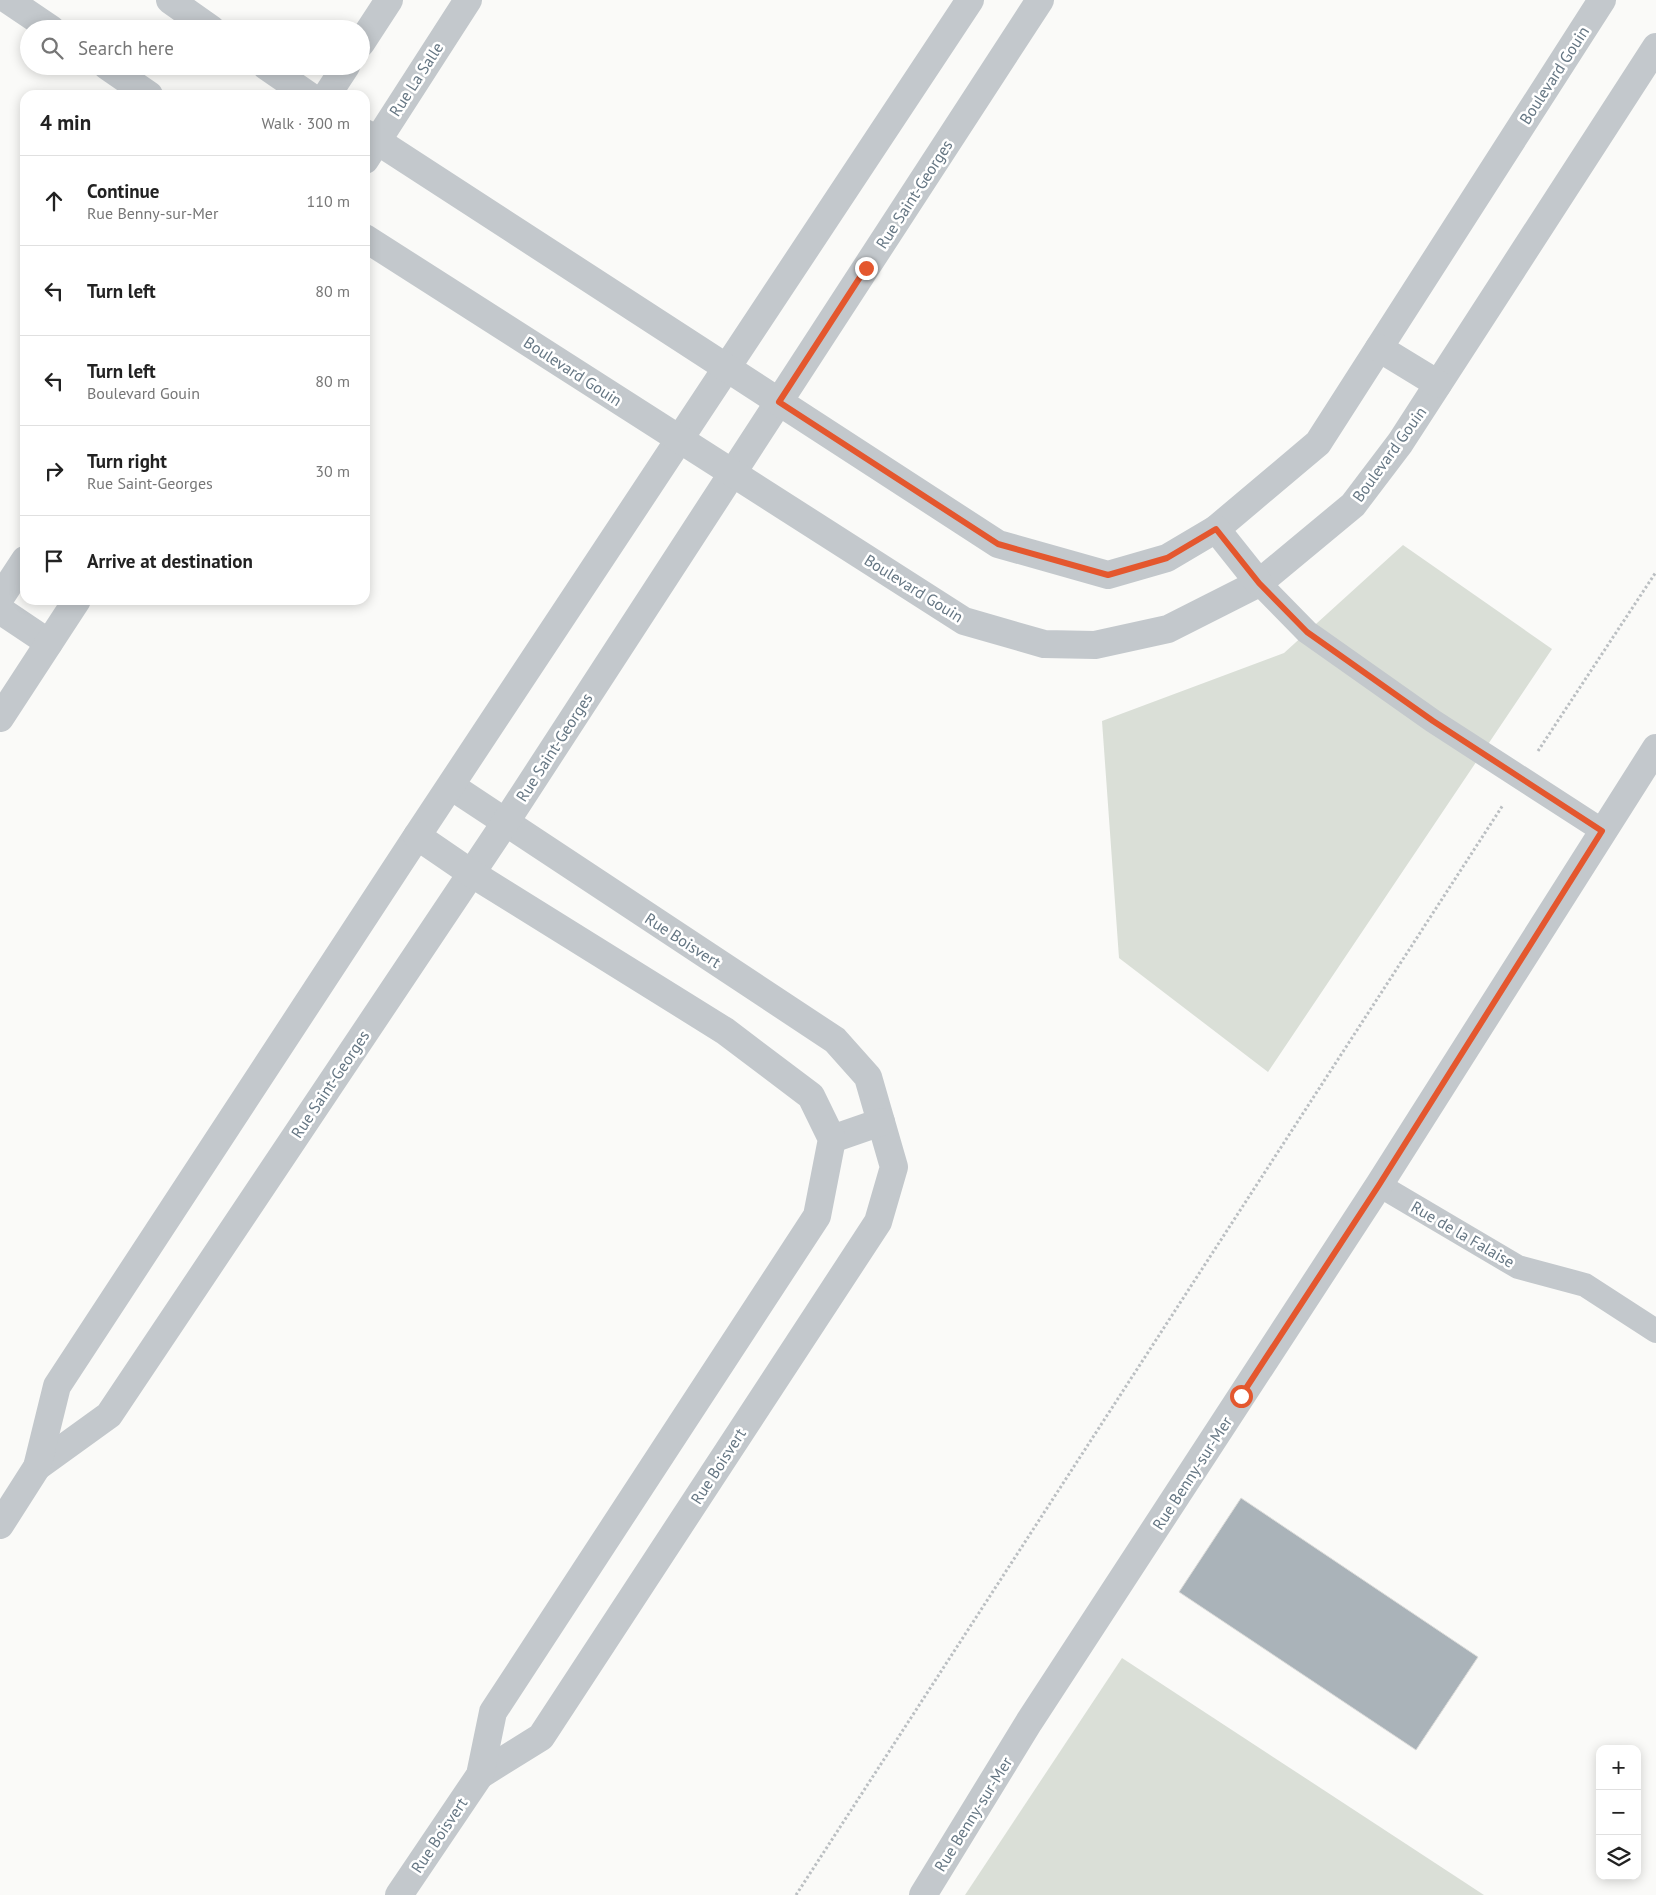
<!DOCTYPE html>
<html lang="en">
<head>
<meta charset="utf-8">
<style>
	:root { --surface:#fff; --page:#f6f6f6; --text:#222; --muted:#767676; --line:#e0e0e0 }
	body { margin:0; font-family:"PT Sans",sans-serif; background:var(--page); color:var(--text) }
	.controls { position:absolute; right:15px; bottom:15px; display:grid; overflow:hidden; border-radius:10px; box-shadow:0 2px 12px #0003 }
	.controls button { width:45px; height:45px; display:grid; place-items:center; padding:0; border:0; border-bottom:1px solid var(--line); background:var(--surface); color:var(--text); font:25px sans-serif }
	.stop { position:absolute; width:15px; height:15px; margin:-11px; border:4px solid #e4572e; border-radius:50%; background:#fff }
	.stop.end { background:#e4572e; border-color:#fff; box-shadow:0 1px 5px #0008 }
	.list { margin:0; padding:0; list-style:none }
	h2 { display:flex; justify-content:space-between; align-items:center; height:65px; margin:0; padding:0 20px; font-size:21px }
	h2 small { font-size:16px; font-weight:400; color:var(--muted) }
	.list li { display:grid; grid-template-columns:32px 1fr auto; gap:15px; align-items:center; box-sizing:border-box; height:90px; padding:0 20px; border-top:1px solid var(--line) }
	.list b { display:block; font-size:19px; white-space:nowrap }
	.list p { margin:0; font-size:16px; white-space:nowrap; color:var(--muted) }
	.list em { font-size:16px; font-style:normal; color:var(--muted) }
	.icon { flex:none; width:28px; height:28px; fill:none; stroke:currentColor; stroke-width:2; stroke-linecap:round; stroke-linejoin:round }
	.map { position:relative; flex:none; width:1656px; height:1895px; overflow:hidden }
	.search { position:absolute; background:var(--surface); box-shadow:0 2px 12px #0003; left:20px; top:20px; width:350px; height:55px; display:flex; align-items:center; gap:12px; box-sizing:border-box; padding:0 18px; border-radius:28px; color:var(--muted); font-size:19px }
	.panel { position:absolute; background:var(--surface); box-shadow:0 2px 12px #0003; left:20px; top:90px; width:350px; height:515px; border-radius:15px }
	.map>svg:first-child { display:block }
	.green { fill:#dadfd7 }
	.building { fill:#aab3b9; stroke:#dcdcda }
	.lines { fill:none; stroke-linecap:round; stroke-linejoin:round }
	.path { stroke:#bbbfc2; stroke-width:3; stroke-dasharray:2.5 2.5; stroke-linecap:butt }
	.service { stroke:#c3c8cc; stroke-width:24 }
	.minor { stroke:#c3c8cc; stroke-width:28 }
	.tertiary { stroke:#c3c8cc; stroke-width:28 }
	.route { stroke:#e4572e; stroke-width:6 }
	.labels { text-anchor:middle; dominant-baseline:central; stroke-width:5; stroke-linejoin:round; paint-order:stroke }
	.street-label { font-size:16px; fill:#657683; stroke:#fff }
</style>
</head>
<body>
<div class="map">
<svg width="1656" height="1895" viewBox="0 0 1656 1895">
	<rect width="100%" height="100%" fill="#fafaf8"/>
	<!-- green -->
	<g class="green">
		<path d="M1403 545 1552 649 1268 1072 1119 958 1102 721 1284 653Z"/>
		<path d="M1122 1658 1484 1895H965Z"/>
	</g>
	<!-- building -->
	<path class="building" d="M1241 1498 1478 1657 1416 1750 1179 1592Z"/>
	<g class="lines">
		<!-- path -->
		<g class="path">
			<path d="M1538 751 1656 572"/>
			<path d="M796 1895 1503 805"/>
		</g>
		<!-- service -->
		<g class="service">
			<path d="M1259 583 1307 632 1433 721 1603 831"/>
			<path d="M1379 1185 1518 1267 1585 1285 1656 1331"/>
		</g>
		<!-- minor -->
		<g class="minor">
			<path d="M361 43 389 0"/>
			<path d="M327 95 346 66"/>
			<path d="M365 160 468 0"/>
			<path d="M0 598 25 560"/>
			<path d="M0 610 49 643"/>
			<path d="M0 718 77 600"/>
			<path d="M451 786 835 1040 868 1077 894 1167 878 1222 541 1737 480 1775"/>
			<path d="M832 1139 881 1122"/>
			<path d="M37 1467 109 1415 505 823 1040 0"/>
			<path d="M0 1525 37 1467 57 1386 417 836 970 0"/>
			<path d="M399 1895 480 1775 493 1712 817 1216 832 1139 811 1096 725 1031 471 873 417 836"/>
			<path d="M923 1895 1029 1722 1379 1185 1656 748"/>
		</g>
		<!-- tertiary -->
		<g class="tertiary">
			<path d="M8 0 51 29"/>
			<path d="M170 0 211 29"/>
			<path d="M107 66 149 95"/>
			<path d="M266 66 308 95"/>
			<path d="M365 133 998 544 1108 575 1167 558 1216 529 1318 443 1602 0"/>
			<path d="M365 238 964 621 1044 644 1095 645 1168 629 1259 583 1353 505 1400 443 1656 47"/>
			<path d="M1379 348 1438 384"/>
			<path d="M1216 529 1259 583"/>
		</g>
	</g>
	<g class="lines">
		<!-- route -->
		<path class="route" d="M866 268 779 402 998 544 1108 575 1167 558 1216 529 1259 583 1307 632 1433 721 1602 831 1379 1185 1241 1396"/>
	</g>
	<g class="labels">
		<!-- street labels -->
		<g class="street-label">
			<text transform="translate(1554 75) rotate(-57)">Boulevard Gouin</text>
			<text transform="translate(416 79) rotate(-57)">Rue La Salle</text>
			<text transform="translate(914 194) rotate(-57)">Rue Saint-Georges</text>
			<text transform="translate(573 371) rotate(33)">Boulevard Gouin</text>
			<text transform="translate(1389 454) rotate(-54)">Boulevard Gouin</text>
			<text transform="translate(914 588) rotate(32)">Boulevard Gouin</text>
			<text transform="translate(554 747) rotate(-57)">Rue Saint-Georges</text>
			<text transform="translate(683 940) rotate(33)">Rue Boisvert</text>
			<text transform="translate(330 1084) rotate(-56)">Rue Saint-Georges</text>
			<text transform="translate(1463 1234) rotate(30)">Rue de la Falaise</text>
			<text transform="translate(718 1466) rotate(-57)">Rue Boisvert</text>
			<text transform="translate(1192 1473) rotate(-57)">Rue Benny-sur-Mer</text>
			<text transform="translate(973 1814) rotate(-58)">Rue Benny-sur-Mer</text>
			<text transform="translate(439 1835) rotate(-56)">Rue Boisvert</text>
		</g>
	</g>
</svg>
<div class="controls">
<button>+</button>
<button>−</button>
<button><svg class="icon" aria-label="layers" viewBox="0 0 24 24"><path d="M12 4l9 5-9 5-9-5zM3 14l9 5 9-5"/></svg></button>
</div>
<div class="stop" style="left:1241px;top:1396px"></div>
<div class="stop end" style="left:866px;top:268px"></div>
<div class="search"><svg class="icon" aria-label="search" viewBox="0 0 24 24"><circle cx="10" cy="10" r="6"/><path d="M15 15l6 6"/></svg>Search here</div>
<section class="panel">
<h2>4 min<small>Walk · 300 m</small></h2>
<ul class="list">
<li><svg class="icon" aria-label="ahead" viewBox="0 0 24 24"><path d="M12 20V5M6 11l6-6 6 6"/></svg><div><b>Continue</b><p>Rue Benny-sur-Mer</p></div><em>110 m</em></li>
<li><svg class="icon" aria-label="left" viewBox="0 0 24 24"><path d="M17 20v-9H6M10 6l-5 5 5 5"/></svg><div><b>Turn left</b></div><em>80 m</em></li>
<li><svg class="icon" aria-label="left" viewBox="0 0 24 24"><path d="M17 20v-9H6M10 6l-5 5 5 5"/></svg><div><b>Turn left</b><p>Boulevard Gouin</p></div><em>80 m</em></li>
<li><svg class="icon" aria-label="right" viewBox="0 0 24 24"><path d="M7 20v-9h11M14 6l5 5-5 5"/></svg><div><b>Turn right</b><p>Rue Saint-Georges</p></div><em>30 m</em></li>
<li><svg class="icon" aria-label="arrive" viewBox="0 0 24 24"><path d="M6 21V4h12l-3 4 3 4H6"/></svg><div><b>Arrive at destination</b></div></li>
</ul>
</section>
</div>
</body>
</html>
